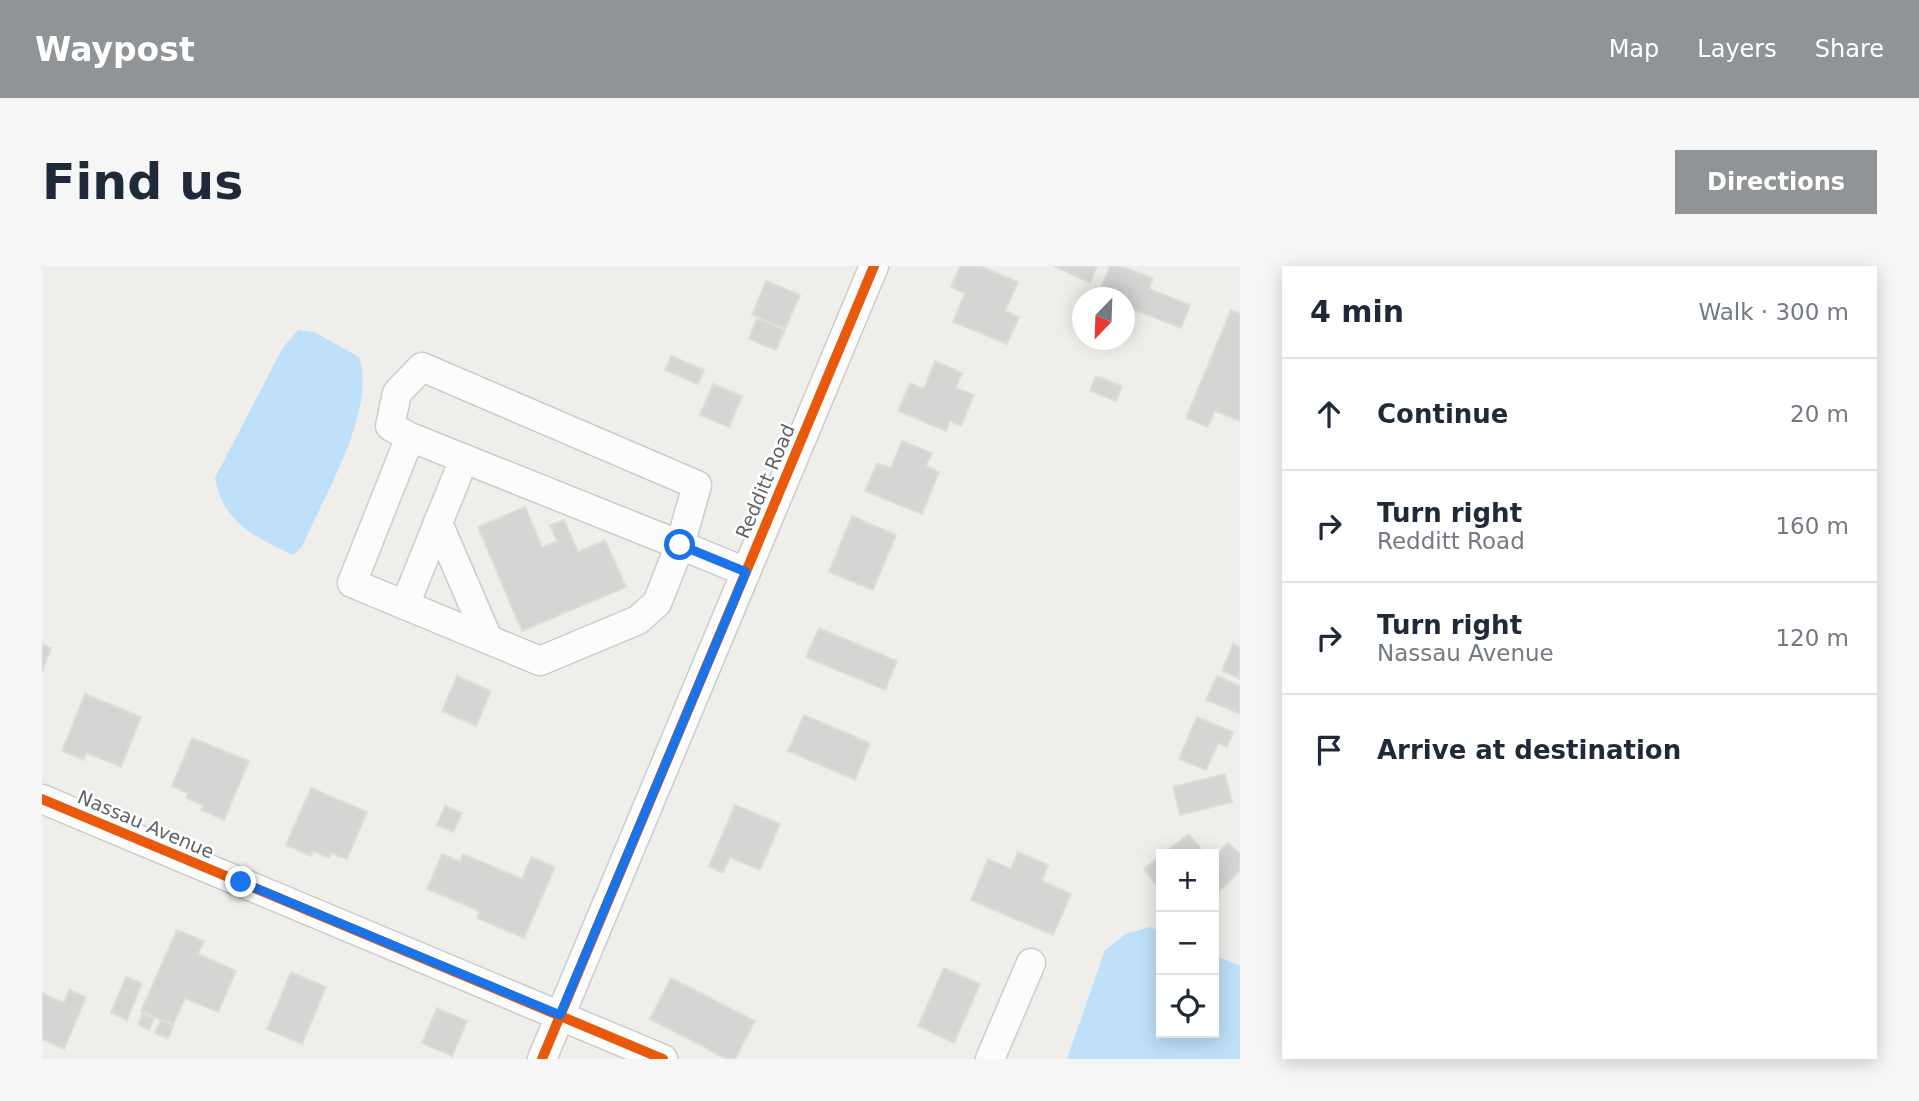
<!DOCTYPE html>
<html lang="en">
<head>
<meta charset="utf-8">
<style>
	:root { --surface:#fff; --page:#f6f6f7; --text:#1f2937; --muted:#747a83; --line:#e0e1e3; --accent:#919496 }
	body { margin:0; font-family:"DejaVu Sans",sans-serif; background:var(--page); color:var(--text) }
	.controls { position:absolute; right:21px; bottom:21px; display:grid; overflow:hidden; border-radius:0px; box-shadow:0 4px 18px #0003 }
	.controls button { width:63px; height:63px; display:grid; place-items:center; padding:0; border:0; border-bottom:2px solid var(--line); background:var(--surface); color:var(--text); font:35px sans-serif }
	.compass { position:absolute; left:1030px; top:21px; width:63px; height:63px; border-radius:50%; background:var(--surface); box-shadow:0 4px 18px #0003; rotate:203deg }
	.stop { position:absolute; width:21px; height:21px; margin:-16px; border:5px solid #1a73e8; border-radius:50%; background:#fff }
	.stop.end { background:#1a73e8; border-color:#fff; box-shadow:0 2px 7px #0008 }
	.list { margin:0; padding:0; list-style:none }
	h2 { display:flex; justify-content:space-between; align-items:center; height:91px; margin:0; padding:0 28px; font-size:30px }
	h2 small { font-size:23px; font-weight:400; color:var(--muted) }
	.list li { display:grid; grid-template-columns:46px 1fr auto; gap:21px; align-items:center; box-sizing:border-box; height:112px; padding:0 28px; border-top:2px solid var(--line) }
	.list b { display:block; font-size:26px; white-space:nowrap }
	.list p { margin:0; font-size:23px; white-space:nowrap; color:var(--muted) }
	.list em { font-size:23px; font-style:normal; color:var(--muted) }
	.icon { flex:none; width:38px; height:38px; fill:none; stroke:currentColor; stroke-width:2; stroke-linecap:round; stroke-linejoin:round }
	.map { position:relative; flex:none; width:1198px; height:793px; overflow:hidden; border-radius:0px }
	header { display:flex; align-items:center; gap:42px; box-sizing:border-box; height:98px; padding:0 35px; background:var(--accent); color:#fff }
	header strong { font-size:33px }
	nav { display:flex; gap:38px; margin-inline-start:auto; font-size:24px }
	.intro { display:flex; align-items:center; justify-content:space-between; box-sizing:border-box; height:168px; padding:0 42px }
	h1 { margin:0; font-size:49px }
	.button { padding:18px 32px; border-radius:0px; background:var(--accent); color:#fff; font-size:24px; font-weight:700 }
	main { display:flex; gap:42px; padding:0 42px }
	aside { flex:1; background:var(--surface); border-radius:0px; box-shadow:0 4px 18px #0003 }
	.map>svg:first-child { display:block }
	.water { fill:#bfe0f9 }
	.building { fill:#d6d5d3; stroke:#deddd9; stroke-width:2 }
	.lines { fill:none; stroke-linecap:round; stroke-linejoin:round }
	.minor-casing { stroke:#cbcccc; stroke-width:31 }
	.minor { stroke:#fdfcfc; stroke-width:28 }
	.cycleway-casing { stroke:#fff; stroke-width:15 }
	.cycleway { stroke:#e8590c; stroke-width:10 }
	.route { stroke:#1a73e8; stroke-width:9 }
	.labels { text-anchor:middle; dominant-baseline:central; stroke-width:5; stroke-linejoin:round; paint-order:stroke }
	.street-label { font-size:19px; fill:#5f6368; stroke:#fff }
</style>
</head>
<body>
<header>
<strong>Waypost</strong>
<nav><a>Map</a><a>Layers</a><a>Share</a></nav>
</header>
<div class="intro"><h1>Find us</h1><a class="button">Directions</a></div>
<main>
<div class="map">
<svg width="1198" height="793" viewBox="0 0 1198 793">
	<rect width="100%" height="100%" fill="#efeeea"/>
	<!-- water -->
	<g class="water">
		<path d="M256 64 272 66 317 91C335 145 281 231 260 281L251 289C213 271 181 257 173 212L240 83Z"/>
		<path d="M1108 661 1119 666V767H1172V689L1198 700V793H1025L1063 684 1084 668Z"/>
	</g>
	<!-- building -->
	<g class="building">
		<path d="M918 0H938L976 16 963 45 977 51 965 78 911 56 923 27 909 21Z"/>
		<path d="M1012 0H1055L1048 17Z"/>
		<path d="M1068 0H1078L1111 12 1107 23 1148 39 1139 62 1083 40V32L1056 30Z"/>
		<path d="M724 15 758 29 743 63 710 49Z"/>
		<path d="M1189 44 1198 48V155L1173 145 1166 161 1144 152Z"/>
		<path d="M715 52 743 64 734 84 707 73Z"/>
		<path d="M629 90 662 104 656 118 623 104Z"/>
		<path d="M893 95 920 107 914 122 932 129 919 160 908 155 904 165 856 145 868 117 882 123Z"/>
		<path d="M1054 110 1080 120 1074 135 1048 125Z"/>
		<path d="M671 118 700 130 687 161 658 149Z"/>
		<path d="M860 175 890 187 884 200 897 206 880 248 823 225 835 197 849 202Z"/>
		<path d="M483 241 500 281 515 275 508 259 522 254 536 286 563 274 584 321 480 365 436 261Z"/>
		<path d="M810 250 854 269 831 324 787 306Z"/>
		<path d="M777 362 855 395 843 424 764 391Z"/>
		<path d="M0 378 9 382 0 406Z"/>
		<path d="M1191 378 1198 381V413L1180 405Z"/>
		<path d="M415 410 449 425 434 460 400 445Z"/>
		<path d="M1175 410 1198 420V448L1164 434Z"/>
		<path d="M43 428 99 451 79 501 45 487 41 494 20 485Z"/>
		<path d="M762 449 828 477 813 514 746 485Z"/>
		<path d="M1155 451 1191 466 1185 481 1176 477 1164 504 1137 493Z"/>
		<path d="M150 472 207 495 182 554 159 544 161 539 144 532 146 527 130 520Z"/>
		<path d="M1183 508 1190 536 1138 549 1131 521Z"/>
		<path d="M269 522 325 546 305 593 289 587 287 592 271 585 269 590 244 579Z"/>
		<path d="M693 539 738 558 718 604 688 591 681 607 667 600Z"/>
		<path d="M403 540 420 547 411 566 395 559Z"/>
		<path d="M1147 568 1163 588H1121Z"/>
		<path d="M1186 577 1198 588V604L1172 631V591Z"/>
		<path d="M976 586 1006 599 1000 615 1029 628 1011 669 929 634 946 593 969 603Z"/>
		<path d="M400 588 418 596 421 588 480 613 489 591 513 601 482 672 435 652 438 645 385 623Z"/>
		<path d="M1119 589V625L1102 603Z"/>
		<path d="M135 664 162 675 156 688 194 705 176 746 143 732 131 759 99 745Z"/>
		<path d="M902 702 938 718 912 777 876 760Z"/>
		<path d="M249 706 284 721 260 778 225 763Z"/>
		<path d="M84 711 100 717 85 754 69 747Z"/>
		<path d="M629 712 713 755 693 793H685L608 753Z"/>
		<path d="M27 724 44 731 22 783 0 773V727L22 737Z"/>
		<path d="M395 742 425 755 410 790 380 777Z"/>
		<path d="M100 748 112 752 107 764 96 759Z"/>
		<path d="M119 754 132 759 126 773 113 767Z"/>
	</g>
	<g class="lines">
		<defs>
			<g id="minor">
				<path d="M368 171 638 279 615 337 596 354 498 395 310 317 368 171 348 160 355 127 380 101 655 219 638 279 704 306"/>
				<path d="M422 193 396 257 446 373"/>
				<path d="M363 339 396 257"/>
				<path d="M0 533 621 793"/>
				<path d="M500 793 832 0"/>
				<path d="M948 793 989 697"/>
			</g>
		</defs>
		<!-- minor casing -->
		<use href="#minor" class="minor-casing"/>
		<!-- minor -->
		<use href="#minor" class="minor"/>
		<defs>
			<g id="cycleway">
				<path d="M0 533 621 793"/>
				<path d="M500 793 832 0"/>
			</g>
		</defs>
		<!-- cycleway casing -->
		<use href="#cycleway" class="cycleway-casing"/>
		<!-- cycleway -->
		<use href="#cycleway" class="cycleway"/>
	</g>
	<g class="lines">
		<!-- route -->
		<path class="route" d="M199 616 518 749 704 306 638 279"/>
	</g>
	<g class="labels">
		<!-- street labels -->
		<g class="street-label">
			<text transform="translate(723 215) rotate(-67)">Redditt Road</text>
			<text transform="translate(104 558) rotate(23)">Nassau Avenue</text>
		</g>
	</g>
</svg>
<div class="controls">
<button>+</button>
<button>−</button>
<button><svg class="icon" aria-label="locate" viewBox="0 0 24 24"><circle cx="12" cy="12" r="6"/><path d="M12 2v4M12 18v4M2 12h4M18 12h4"/></svg></button>
</div>
<svg class="compass" viewBox="-18 -18 36 36"><path d="M0-13l5 13h-10z" fill="#e53935"/><path d="M0 13l5-13h-10z" fill="#747a83"/></svg>
<div class="stop" style="left:638px;top:279px"></div>
<div class="stop end" style="left:199px;top:616px"></div>
</div>
<aside>
<h2>4 min<small>Walk · 300 m</small></h2>
<ul class="list">
<li><svg class="icon" aria-label="ahead" viewBox="0 0 24 24"><path d="M12 20V5M6 11l6-6 6 6"/></svg><div><b>Continue</b></div><em>20 m</em></li>
<li><svg class="icon" aria-label="right" viewBox="0 0 24 24"><path d="M7 20v-9h11M14 6l5 5-5 5"/></svg><div><b>Turn right</b><p>Redditt Road</p></div><em>160 m</em></li>
<li><svg class="icon" aria-label="right" viewBox="0 0 24 24"><path d="M7 20v-9h11M14 6l5 5-5 5"/></svg><div><b>Turn right</b><p>Nassau Avenue</p></div><em>120 m</em></li>
<li><svg class="icon" aria-label="arrive" viewBox="0 0 24 24"><path d="M6 21V4h12l-3 4 3 4H6"/></svg><div><b>Arrive at destination</b></div></li>
</ul>
</aside>
</main>
</body>
</html>
